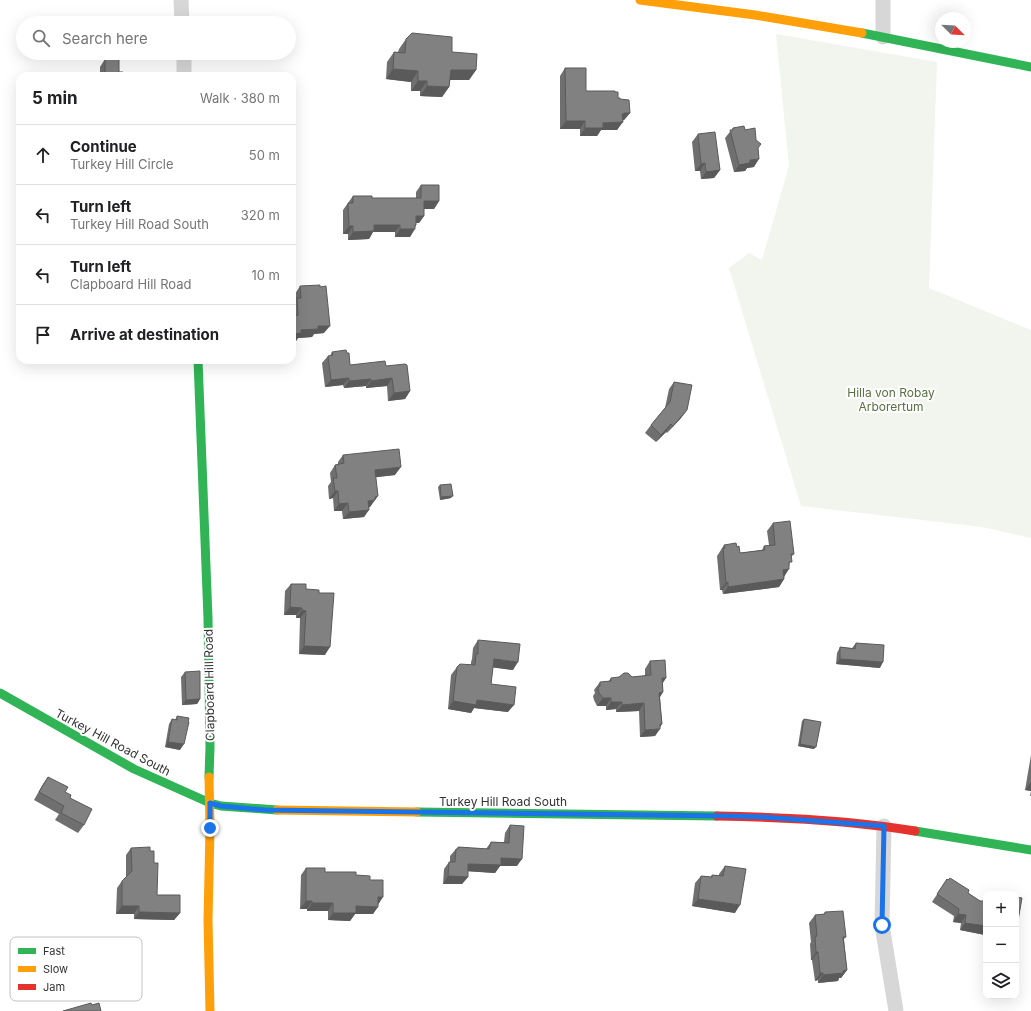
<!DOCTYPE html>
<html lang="en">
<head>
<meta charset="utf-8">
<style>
	:root { --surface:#fff; --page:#f6f6f6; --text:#202124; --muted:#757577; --line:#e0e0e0 }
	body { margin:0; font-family:Inter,sans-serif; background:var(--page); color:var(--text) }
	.controls { position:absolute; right:12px; bottom:12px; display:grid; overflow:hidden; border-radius:8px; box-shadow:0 4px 16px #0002 }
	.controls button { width:36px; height:36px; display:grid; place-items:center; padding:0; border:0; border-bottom:1px solid var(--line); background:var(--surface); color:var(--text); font:20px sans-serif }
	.compass { position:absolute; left:935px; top:12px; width:36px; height:36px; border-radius:50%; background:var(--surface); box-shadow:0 4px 16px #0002; rotate:114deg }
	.stop { position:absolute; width:12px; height:12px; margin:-9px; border:3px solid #1a73e8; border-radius:50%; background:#fff }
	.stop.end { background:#1a73e8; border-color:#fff; box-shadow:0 1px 4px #0008 }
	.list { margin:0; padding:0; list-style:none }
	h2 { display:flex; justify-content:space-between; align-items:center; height:52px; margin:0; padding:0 16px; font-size:17px }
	h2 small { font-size:13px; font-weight:400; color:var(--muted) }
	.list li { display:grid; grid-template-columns:26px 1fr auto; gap:12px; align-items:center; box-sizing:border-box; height:60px; padding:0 16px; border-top:1px solid var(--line) }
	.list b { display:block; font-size:15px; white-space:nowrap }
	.list p { margin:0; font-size:13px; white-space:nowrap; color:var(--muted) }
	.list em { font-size:13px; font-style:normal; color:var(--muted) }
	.icon { flex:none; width:22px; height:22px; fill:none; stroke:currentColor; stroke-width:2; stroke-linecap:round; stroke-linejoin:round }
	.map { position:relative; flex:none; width:1031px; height:1011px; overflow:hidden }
	.search { position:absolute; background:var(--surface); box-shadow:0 4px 16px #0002; left:16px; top:16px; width:280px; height:44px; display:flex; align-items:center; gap:10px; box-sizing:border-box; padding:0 14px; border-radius:22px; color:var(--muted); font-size:15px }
	.panel { position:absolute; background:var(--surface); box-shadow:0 4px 16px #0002; left:16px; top:72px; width:280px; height:292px; border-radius:12px }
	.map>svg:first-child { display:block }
	.green { fill:#f1f5ed }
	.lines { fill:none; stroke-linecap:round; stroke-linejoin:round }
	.street { stroke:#d7d7d7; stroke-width:15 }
	.fast { stroke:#30b455; stroke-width:9 }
	.slow { stroke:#ff9f0a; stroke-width:9 }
	.jam { stroke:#e5322d; stroke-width:9 }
	.wall { fill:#6f6f6f }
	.shaded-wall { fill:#5a5a5a }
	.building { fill:#818181; stroke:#5a5a5a }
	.route { stroke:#1a73e8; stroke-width:5 }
	.labels { text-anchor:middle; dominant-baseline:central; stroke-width:4; stroke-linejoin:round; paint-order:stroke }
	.park-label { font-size:12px; fill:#56703f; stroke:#fff }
	.street-label { font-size:12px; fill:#333; stroke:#fff }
	.key { fill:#fff; stroke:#c2c2c2; stroke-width:1 }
	.key-label { font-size:11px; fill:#333 }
</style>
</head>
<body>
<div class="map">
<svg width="1031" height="1011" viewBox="0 0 1031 1011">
	<rect width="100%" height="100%" fill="#fff"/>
	<!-- green -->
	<path class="green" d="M776 34 937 62 929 288 1031 330V538L982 527 801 506 729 268 749 253 762 260 789 166Z"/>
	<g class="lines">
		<!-- street -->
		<g class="street">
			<path d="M181 0 182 23"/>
			<path d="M883 37V0"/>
			<path d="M184 53V76"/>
			<path d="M884 826 882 925 896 1011"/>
		</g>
		<!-- fast -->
		<g class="fast">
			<path d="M862 33 1031 67"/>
			<path d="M198 360 208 618 210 747 209 777"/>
			<path d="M0 693 134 769 210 803 221 806 277 810"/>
			<path d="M417 812 717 816"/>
			<path d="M915 831 1031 850"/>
		</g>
		<!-- slow -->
		<g class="slow">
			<path d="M640 0 755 15 862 33"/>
			<path d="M209 777 210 828 208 920 210 1011"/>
			<path d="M277 810 417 812"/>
		</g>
		<!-- jam -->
		<path class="jam" d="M717 816C783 817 850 820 915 831"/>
	</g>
	<!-- wall -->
	<g class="wall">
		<path d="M406 39 476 70 469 80H450L449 87 442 97 420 96V91H411V82L386 79 387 62 394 52H398L399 49Z"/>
		<path d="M105 59 119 72 123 76H95L96 74H100V67Z"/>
		<path d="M565 68 586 91 618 98 620 99 630 113 624 120H623L617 130H601L597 136H580V129H560V76Z"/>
		<path d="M733 128 745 130 756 140 758 148 754 167 747 168 745 171 734 172 725 138Z"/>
		<path d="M698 134 720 170 714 178 701 179 700 171H695L692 142Z"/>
		<path d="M421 185 439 201 434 209H424V216L419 223H416V225L410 237H395V232H373L369 239 348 240V234H343V210L353 196 372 198H416V192Z"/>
		<path d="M300 286 324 333 314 334 312 337 298 338 296 341H292V305L295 301V294Z"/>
		<path d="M332 352 350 365 386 366 410 391 405 399 388 401 387 386 366 388V386L344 388 343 385 325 387 322 363 328 356H330Z"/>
		<path d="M674 382 687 410 681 418 667 433 666 432 656 442 645 433 651 425 665 408 669 389Z"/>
		<path d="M343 455 395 475 376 477 372 504 369 508 364 517 343 519 342 511H334L333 498 329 499 328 486 331 482 330 473 335 465H338V462Z"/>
		<path d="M440 485 451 498 440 500 438 487Z"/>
		<path d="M773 523 794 554 791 557 789 566 784 577V579L779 587 723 594 722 590H720L717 556 719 553 724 545 737 547 740 553 762 550 764 546 769 545 767 531Z"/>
		<path d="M291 584 306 589 325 655 299 654 300 618H296V615H284L285 591Z"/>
		<path d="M478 640 513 670 493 667 491 684 508 712 474 708 471 713 448 709 451 675 457 667 471 665V662L472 659 473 648Z"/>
		<path d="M856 643 880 668 836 664 837 653 840 647 852 648Z"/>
		<path d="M650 661 666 678 662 683 663 692 660 697 662 724 655 736 640 737 639 711 616 712V709L606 710V706H597L594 700 593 696 595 693 594 690 600 682H608L611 678 645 676V669Z"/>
		<path d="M185 672 200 699 197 704 182 705 181 677Z"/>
		<path d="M177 716 180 750 165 747 169 724 172 719 175 720Z"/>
		<path d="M804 719 814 749 798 746 802 721Z"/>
		<path d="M1031 755V796H1030L1031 791 1025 790Z"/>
		<path d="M48 777 65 792 70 798 84 825 78 833 55 820 59 814 34 800 43 784Z"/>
		<path d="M510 825 517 866H500L495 873 468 871V877L462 884H443L444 869 449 862H450V856L456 849H457L458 847 486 849 491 842H504L505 833Z"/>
		<path d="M131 848 150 851 154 863 157 895 180 913 174 920 134 919V914H116L117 888 122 881 126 877V855Z"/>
		<path d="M725 866 735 913 692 906 695 883 701 876 711 877 712 875 719 876V874Z"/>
		<path d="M306 868 325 872 356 875 370 880 378 904 373 914H355L350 921 328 920V911H307V909H300L301 875Z"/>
		<path d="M947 879 980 901H986V947H983L985 935 960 930 961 923 953 922 954 916 932 902Z"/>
		<path d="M825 912 846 937 844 939 847 970 841 978H839L838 981 818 983V980L815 981 812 960H811L810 944 811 942 809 923 815 915 824 914Z"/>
	</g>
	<!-- shaded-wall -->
	<g class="shaded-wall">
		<path d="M393 69 418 71 411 82 386 79Z"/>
		<path d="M451 70H476L469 80H444Z"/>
		<path d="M418 81H427L420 91H411Z"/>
		<path d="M427 86 449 87 442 97 420 96Z"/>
		<path d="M624 113H630L624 120H620L617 122Z"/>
		<path d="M566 121H585L580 129H560Z"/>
		<path d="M623 122 617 130H601L597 136H580L585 128 603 123Z"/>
		<path d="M759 159 754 167 747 168 745 171 734 172 739 165 750 160Z"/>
		<path d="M705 163 700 171H695L701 164Z"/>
		<path d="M720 170 714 178 701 179 706 172Z"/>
		<path d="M424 201H439L434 209H419Z"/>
		<path d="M416 216H424L419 223H411Z"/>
		<path d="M374 225H400L395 232H373L369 239 348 240 353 232Z"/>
		<path d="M415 225H416L413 229H415L410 237H395L400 229Z"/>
		<path d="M349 226H353L348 234H343Z"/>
		<path d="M318 326H330L324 333 314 334 312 337 298 338 296 341H292V334L301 330Z"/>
		<path d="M349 378 343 385 325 387 331 380Z"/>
		<path d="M392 378 387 386 366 388 371 381Z"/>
		<path d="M371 379 366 386 344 388 349 381Z"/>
		<path d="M410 391 405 399 388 401 394 393Z"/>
		<path d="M687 410 681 418 667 433 673 426Z"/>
		<path d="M671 424 666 432 656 442 661 435Z"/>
		<path d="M401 467 395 475 370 478 375 470Z"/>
		<path d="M335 491H338L333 498 329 499Z"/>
		<path d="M378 496 370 507 363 508 368 501 375 497Z"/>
		<path d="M453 496 451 498 440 500 441 497Z"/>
		<path d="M348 503 342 511H334L339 504Z"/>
		<path d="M369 510 364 517 343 519 349 512Z"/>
		<path d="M789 569 784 577 783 570Z"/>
		<path d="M784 579 779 587 723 594 728 587Z"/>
		<path d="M728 582 722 590H720L726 583Z"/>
		<path d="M290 607 302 608 296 615H284Z"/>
		<path d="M302 610 306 611 300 618H296Z"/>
		<path d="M304 646 330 647 325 655 299 654Z"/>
		<path d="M494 659 518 662 513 670 489 667Z"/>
		<path d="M840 659 883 662 880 668 836 664Z"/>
		<path d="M662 678H666L661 686Z"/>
		<path d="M663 692 658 700 659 693Z"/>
		<path d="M603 698H611L606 706H597Z"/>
		<path d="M200 699 197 704 182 705 186 700Z"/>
		<path d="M477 700 514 705 508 712 474 708 471 713 448 709 453 701Z"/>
		<path d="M611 702H622L616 709 606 710Z"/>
		<path d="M644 703 639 711 616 712 622 705Z"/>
		<path d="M660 724H662L658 729H660L655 736 640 737 645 730Z"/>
		<path d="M168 742 184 744 180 750 165 747Z"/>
		<path d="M800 744 816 747 814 749 798 746Z"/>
		<path d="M1031 783V791L1025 790 1031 782Z"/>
		<path d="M501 858 522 859 517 866H500L495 873 463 871 468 864Z"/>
		<path d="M448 876 468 877 462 884H443Z"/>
		<path d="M378 897H383L378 905Z"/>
		<path d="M698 899 740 905 735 913 692 906Z"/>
		<path d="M306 901H312L307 909H300Z"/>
		<path d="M312 903H333L328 911H307Z"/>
		<path d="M122 906H139L134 914H116Z"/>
		<path d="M356 906 378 907 373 914H355L350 921 328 920 333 913Z"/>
		<path d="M139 912 180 913 174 920 134 919Z"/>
		<path d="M958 914 966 915 961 923 953 922Z"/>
		<path d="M965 923 986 926V933L985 935 960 930Z"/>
		<path d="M986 943V947H983Z"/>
		<path d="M816 952H818L812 960H811Z"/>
		<path d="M847 970 841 978H839L838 981 818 983 823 975Z"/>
		<path d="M820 973H823L818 980 815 981Z"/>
	</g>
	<!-- building -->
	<g class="building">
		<path d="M412 33 452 37V52L477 54 476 70H451L449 87 427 86V81H418V71L393 69 394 52 405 53 406 39Z"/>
		<path d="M105 59H119V72H123V76H97L96 74H105Z"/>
		<path d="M565 68H586V91H615V92H618V98H620V99L629 100 630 113H624V114H622L623 122 603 123V128H585V121H566Z"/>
		<path d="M744 126 745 130 755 128 756 140 761 144 758 148 759 159 750 160V163L739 165 730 130H733V128Z"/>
		<path d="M715 132 720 170 706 172 705 163 701 164 698 134Z"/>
		<path d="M421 185H439V201H424V216H416V225H415V229H400V225H374V231L353 232V226H349L348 203H353V196H372V198H421Z"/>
		<path d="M320 285V287L326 286 330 326H318V329L301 330V333L292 334V316L298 315 297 298H301L300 286Z"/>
		<path d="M346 350 347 353H349L350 365 385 361 386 366 405 364 407 365 410 391 394 393 392 378 371 381V379L349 381V378L331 380 328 356 333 355 332 352Z"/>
		<path d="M674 382 692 385 687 410 673 426 671 424 661 435 651 425 670 402Z"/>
		<path d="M399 449 401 467 375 470 378 496 375 497V500L368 501 369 510 349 512 348 503 339 504 338 491H335L333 478H337L335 465 344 463 343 455Z"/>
		<path d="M451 484 453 496 441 497 440 485Z"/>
		<path d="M790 521 794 554H791L792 562H789V569L783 570 784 579 728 587V582L726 583 723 548H725L724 545 736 543 737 547 739 546 740 553 765 550 764 546 775 545 773 523Z"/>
		<path d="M291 584H306V589L319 590V593H334L330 647 304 646 306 611 302 610V608L290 607Z"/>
		<path d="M478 640 520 644 518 662 494 659 491 684 516 687 514 705 477 700 476 705 453 701 457 667 460 664 475 665 476 654H478Z"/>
		<path d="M856 643 884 645 883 662 840 659V647L855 649Z"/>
		<path d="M665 660 666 678H662L663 692 659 693 662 724H660V729L645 730 644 703 622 705V702H611V698H603L599 693 598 688 600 686V682L611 681V678L619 677 624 673H628L632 677 651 675 650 661Z"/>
		<path d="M200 671V699L186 700 185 672Z"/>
		<path d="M177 716 189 718 188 722H189L184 744 168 742 172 719 177 720Z"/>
		<path d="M804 719 821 722 816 747 800 744Z"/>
		<path d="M48 777 68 787 65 792 71 795 70 798 92 809 84 825 61 813 64 806 39 792Z"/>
		<path d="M510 825 524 826 522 859 501 858V865L468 864V877L448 876 449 862H455L456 849H458V847L489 849 491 842 509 843Z"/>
		<path d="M150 847V851H154V863H158L157 895H180V913L139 912V906H122V881L132 871 131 848Z"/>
		<path d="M725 866 746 869 740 905 698 899 701 876 712 877V875L723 876Z"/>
		<path d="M306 868H325V872H356V875L370 876V880H383V897H378V907L356 906V913H333V903H312V901H306Z"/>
		<path d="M950 878 969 890 968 893 980 901H986V926L965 923 966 915 958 914 959 909 937 894 947 879 948 880Z"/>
		<path d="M1016 897 1022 898 1016 932Z"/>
		<path d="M843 911 846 937H843L847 970 843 971V973L823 975V973H820L818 952H816L815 937 817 936 815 915 825 914V912Z"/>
		<path d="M91 1003 92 1005 99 1003 101 1011H63Z"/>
	</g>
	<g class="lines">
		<!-- route -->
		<path class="route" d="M210 828V803L221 806 265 810 730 816 763 817 884 826 882 925"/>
	</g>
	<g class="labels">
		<!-- park labels -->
		<g class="park-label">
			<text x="891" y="392">Hilla von Robay<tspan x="891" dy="14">Arborertum</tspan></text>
		</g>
		<!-- street labels -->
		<g class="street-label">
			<text transform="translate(209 685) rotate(-91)">Clapboard Hill Road</text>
			<text transform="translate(113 742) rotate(28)">Turkey Hill Road South</text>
			<text x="503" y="801">Turkey Hill Road South</text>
		</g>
	</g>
	<!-- legend -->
	<rect x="10" y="937" width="132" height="64" rx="6" class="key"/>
	<rect x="18" y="948" width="18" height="6" fill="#30b455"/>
	<rect x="18" y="966" width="18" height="6" fill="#ff9f0a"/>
	<rect x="18" y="984" width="18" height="6" fill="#e5322d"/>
	<g class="key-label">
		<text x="43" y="955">Fast</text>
		<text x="43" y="973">Slow</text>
		<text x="43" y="991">Jam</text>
	</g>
</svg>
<div class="controls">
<button>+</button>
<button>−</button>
<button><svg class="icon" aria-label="layers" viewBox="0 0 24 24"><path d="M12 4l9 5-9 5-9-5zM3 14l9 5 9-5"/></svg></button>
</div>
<svg class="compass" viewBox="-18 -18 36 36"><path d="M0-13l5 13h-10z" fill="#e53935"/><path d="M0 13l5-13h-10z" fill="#757577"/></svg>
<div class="stop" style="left:882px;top:925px"></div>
<div class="stop end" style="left:210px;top:828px"></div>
<div class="search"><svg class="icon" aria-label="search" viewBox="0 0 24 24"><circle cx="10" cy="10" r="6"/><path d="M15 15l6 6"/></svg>Search here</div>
<section class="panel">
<h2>5 min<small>Walk · 380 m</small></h2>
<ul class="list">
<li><svg class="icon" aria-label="ahead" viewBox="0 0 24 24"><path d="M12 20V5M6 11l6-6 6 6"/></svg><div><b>Continue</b><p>Turkey Hill Circle</p></div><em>50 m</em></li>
<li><svg class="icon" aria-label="left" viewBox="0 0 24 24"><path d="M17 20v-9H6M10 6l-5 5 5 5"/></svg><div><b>Turn left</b><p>Turkey Hill Road South</p></div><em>320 m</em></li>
<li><svg class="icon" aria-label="left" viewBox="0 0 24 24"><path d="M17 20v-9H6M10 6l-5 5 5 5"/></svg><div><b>Turn left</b><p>Clapboard Hill Road</p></div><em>10 m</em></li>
<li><svg class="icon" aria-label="arrive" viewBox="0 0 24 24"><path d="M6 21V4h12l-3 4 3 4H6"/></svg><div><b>Arrive at destination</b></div></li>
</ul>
</section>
</div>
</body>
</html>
